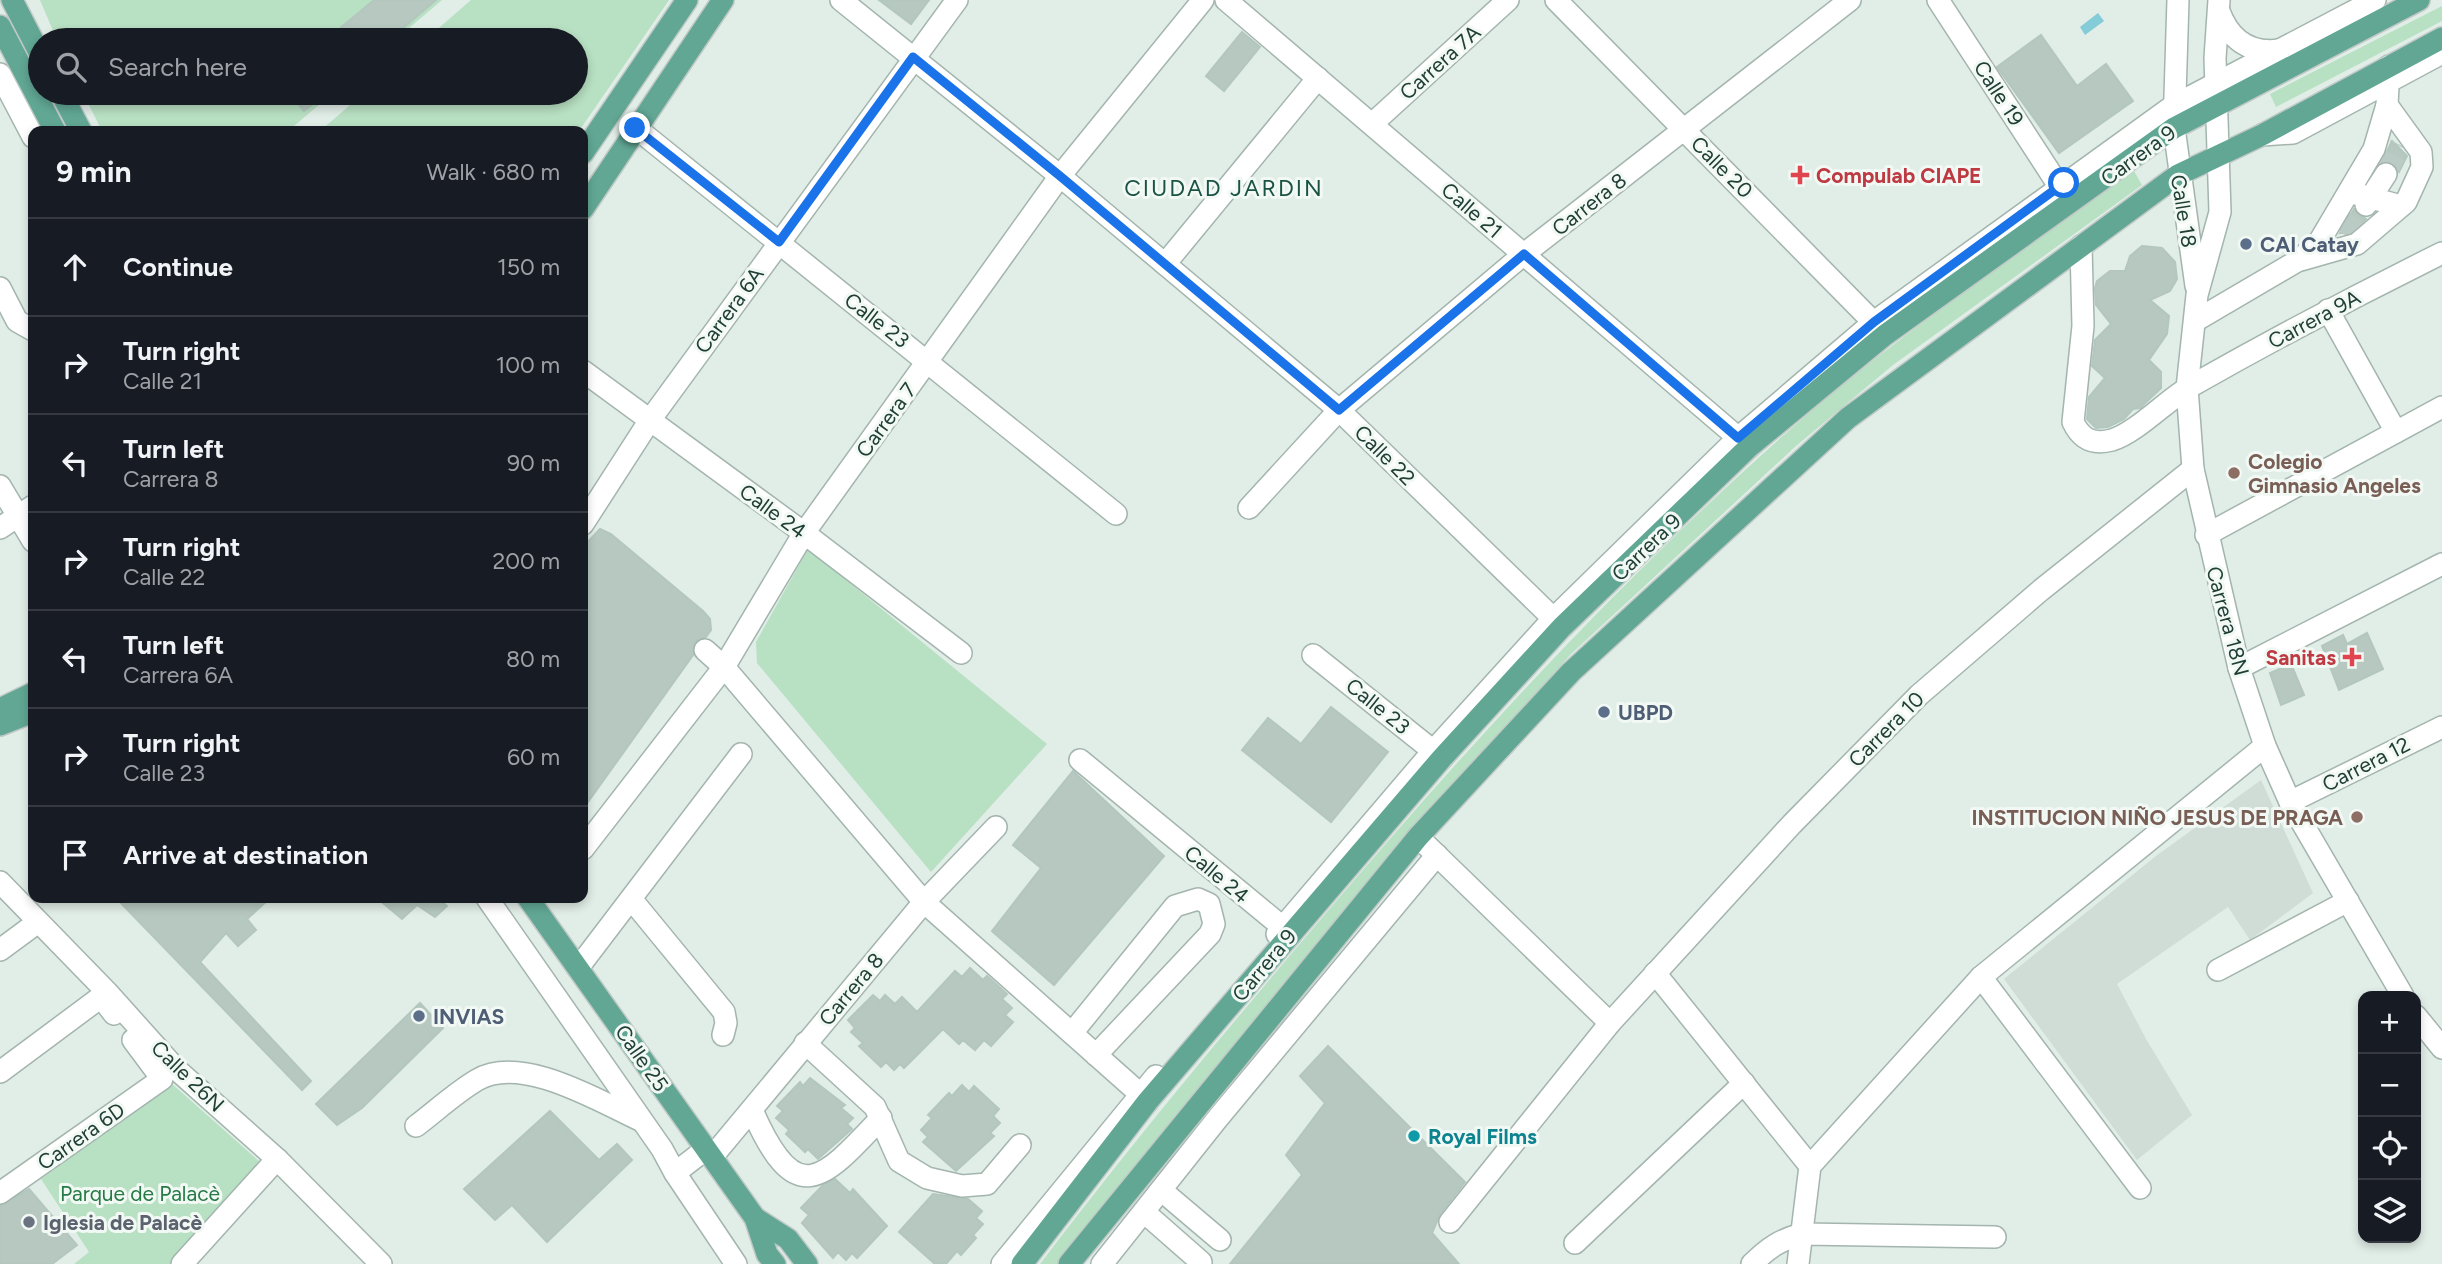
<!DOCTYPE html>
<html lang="en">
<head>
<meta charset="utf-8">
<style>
	:root { --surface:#171b24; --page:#242831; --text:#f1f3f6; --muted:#9ea1a6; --line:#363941 }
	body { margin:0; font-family:Figtree,sans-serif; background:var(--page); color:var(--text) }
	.controls { position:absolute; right:21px; bottom:21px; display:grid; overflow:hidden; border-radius:14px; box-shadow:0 4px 10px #0003 }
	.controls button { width:63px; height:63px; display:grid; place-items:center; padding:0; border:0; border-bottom:2px solid var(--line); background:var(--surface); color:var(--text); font:35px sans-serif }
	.stop { position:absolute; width:21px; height:21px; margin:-16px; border:5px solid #1a73e8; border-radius:50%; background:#fff }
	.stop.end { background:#1a73e8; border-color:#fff; box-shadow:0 2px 7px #0008 }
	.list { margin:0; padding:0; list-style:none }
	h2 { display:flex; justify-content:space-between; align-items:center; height:91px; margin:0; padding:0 28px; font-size:30px }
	h2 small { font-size:23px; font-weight:400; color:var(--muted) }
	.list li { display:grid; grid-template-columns:46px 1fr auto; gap:21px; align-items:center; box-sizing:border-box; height:98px; padding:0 28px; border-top:2px solid var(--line) }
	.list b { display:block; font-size:26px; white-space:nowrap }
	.list p { margin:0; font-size:23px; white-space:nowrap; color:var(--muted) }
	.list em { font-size:23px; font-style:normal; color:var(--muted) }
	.icon { flex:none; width:38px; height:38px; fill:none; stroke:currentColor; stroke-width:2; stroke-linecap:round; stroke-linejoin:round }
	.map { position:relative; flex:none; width:2442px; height:1264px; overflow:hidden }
	.search { position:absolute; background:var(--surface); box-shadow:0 4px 10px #0003; left:28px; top:28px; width:560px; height:77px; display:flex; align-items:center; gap:18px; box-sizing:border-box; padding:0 24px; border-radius:38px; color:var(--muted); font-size:26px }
	.panel { position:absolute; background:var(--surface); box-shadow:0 4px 10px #0003; left:28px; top:126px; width:560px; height:777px; border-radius:14px }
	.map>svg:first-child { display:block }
	.built { fill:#cfddd6 }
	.green { fill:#b8e0c2 }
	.water { fill:#84ccd7 }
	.building { fill:#b6c8c0; stroke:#b3c7be; stroke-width:2 }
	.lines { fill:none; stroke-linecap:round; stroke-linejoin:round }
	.minor-tunnel { stroke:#bacac4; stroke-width:21; stroke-dasharray:21 10; stroke-linecap:butt }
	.minor-casing { stroke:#a3b5ae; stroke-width:24 }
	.major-casing { stroke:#c1c9c7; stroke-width:24 }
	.minor { stroke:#fff; stroke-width:21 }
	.major { stroke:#61a794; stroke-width:21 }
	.route { stroke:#1a73e8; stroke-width:9 }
	.health-dot { fill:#e0444e; stroke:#f2f9f5; stroke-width:2.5 }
	.service-dot { fill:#5c6f8a; stroke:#f2f9f5; stroke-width:2.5 }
	.education-dot { fill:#8d6e63; stroke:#f2f9f5; stroke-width:2.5 }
	.culture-dot { fill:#0f9aa8; stroke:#f2f9f5; stroke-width:2.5 }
	.worship-dot { fill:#6b7280; stroke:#f2f9f5; stroke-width:2.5 }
	.labels { text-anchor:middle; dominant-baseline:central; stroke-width:6; stroke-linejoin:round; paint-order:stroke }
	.street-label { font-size:21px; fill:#203f36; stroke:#f2f9f5 }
	.health-label { font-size:21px; font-weight:bold; fill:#be3a42; stroke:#f2f9f5; text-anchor:start }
	.service-label { font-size:21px; font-weight:bold; fill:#4e5e75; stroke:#f2f9f5; text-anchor:start }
	.education-label { font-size:21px; font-weight:bold; fill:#785e54; stroke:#f2f9f5; text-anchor:start }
	.culture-label { font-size:21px; font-weight:bold; fill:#0d838f; stroke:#f2f9f5; text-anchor:start }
	.park-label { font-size:21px; fill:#267a45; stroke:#f2f9f5 }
	.worship-label { font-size:21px; font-weight:bold; fill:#5b616d; stroke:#f2f9f5; text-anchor:start }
	.neighbourhood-label { font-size:23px; letter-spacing:2px; fill:#1a5344; stroke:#f2f9f5 }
</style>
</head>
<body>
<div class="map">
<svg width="2442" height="1264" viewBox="0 0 2442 1264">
	<rect width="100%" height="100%" fill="#e1ede7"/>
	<!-- built -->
	<path class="built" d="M2261 780 2313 893 2250 940 2228 907 2117 984 2146 1039 2192 1115 2137 1160 2004 979 2156 856Z"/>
	<!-- green -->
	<g class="green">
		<path d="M40 0H442L395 40H57Z"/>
		<path d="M471 0H669L579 131H320L364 93H576V40H425Z"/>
		<path d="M2442 6V21L2276 107 2270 94Z"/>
		<path d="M83 93H333L288 131H102Z"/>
		<path d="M2134 171 2142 185 1893 365 1796 446 1571 654 1425 816 1058 1264H1040C1131 1144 1228 1028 1326 913 1470 744 1619 581 1785 434 1894 337 2016 256 2134 171Z"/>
		<path d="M808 549 1047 744 931 872 757 663 756 642Z"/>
		<path d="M171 1083 261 1163 170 1264H74L89 1252 41 1179Z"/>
	</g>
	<!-- water -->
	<path class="water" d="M2098 13 2104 21 2085 35 2080 27Z"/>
	<!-- building -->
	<g class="building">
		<path d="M374 0H436L389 40H326Z"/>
		<path d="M879 0H929L911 24Z"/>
		<path d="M1242 32 1260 47 1224 91 1206 76Z"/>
		<path d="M2041 35 2077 86 2106 64 2133 101 2059 153 1997 67Z"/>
		<path d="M289 93H326L304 111Z"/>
		<path d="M2392 141 2407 156 2399 172 2392 163 2382 162Z"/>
		<path d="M2354 209 2366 219 2351 232 2340 233Z"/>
		<path d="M2142 246 2162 248 2175 262 2177 279 2170 291 2150 300 2169 316 2167 334 2149 360 2161 372V388L2140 408 2133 409 2124 419 2108 427 2096 428 2087 419 2089 397 2105 378 2092 366 2095 340 2111 324 2096 305 2095 288 2097 281 2110 271H2125L2130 256Z"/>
		<path d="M600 529 611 534 703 611 710 619 711 630 706 637 695 642 693 655 583 809V547Z"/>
		<path d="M2367 633 2383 669 2339 690 2322 646 2343 635 2347 644Z"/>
		<path d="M2291 664 2304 695 2281 705 2270 673Z"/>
		<path d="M1331 707 1388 752 1331 822 1242 750 1268 718 1301 744Z"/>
		<path d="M1073 771 1164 856 1054 985 992 931 1041 868 1013 845Z"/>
		<path d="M116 898H270L247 919 256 930 238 946 226 933 200 962 311 1081 302 1090Z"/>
		<path d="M377 898H438L447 906 435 917 417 905 402 919Z"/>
		<path d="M970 968 983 980 987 976 1007 994 1002 999 1012 1008 1005 1015 1013 1022 991 1046 984 1040 975 1050 963 1040 959 1044 943 1029 904 1068 900 1064 894 1070 886 1062 881 1067 859 1046 863 1043 851 1032 855 1028 848 1020 873 995 880 1001 885 995 895 1004 902 997 917 1012 955 971 962 977Z"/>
		<path d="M420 1003 443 1028 362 1108 337 1125 316 1104Z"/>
		<path d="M1328 1046 1465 1182 1440 1214 1432 1233 1459 1264H1230L1302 1175 1286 1155 1325 1103 1300 1076Z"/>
		<path d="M810 1078 845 1105 841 1108 853 1118 847 1124 852 1129 818 1159 808 1149 805 1152 786 1134 789 1130 776 1118 783 1111 777 1106 800 1082 803 1086Z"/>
		<path d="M962 1085 969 1092 974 1086 999 1109 993 1116 1000 1123 990 1133 994 1136 956 1171 923 1142 928 1137 921 1130 932 1118 928 1115 949 1093 952 1096Z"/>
		<path d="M550 1111 599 1160 617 1144 632 1160 547 1242 512 1205 495 1220 464 1189Z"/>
		<path d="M835 1179 850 1193 853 1189 887 1226 857 1258 852 1253 846 1260 838 1252 833 1258 802 1223 809 1215 801 1208 824 1184Z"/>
		<path d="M29 1189 77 1245 52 1264H0V1206Z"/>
		<path d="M933 1194 968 1199 982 1211 976 1218 983 1224 973 1235 976 1238 961 1255 957 1251 946 1264H935L899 1232Z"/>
	</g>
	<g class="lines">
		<!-- minor-tunnel -->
		<g class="minor-tunnel">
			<path d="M2386 174 2400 145"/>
			<path d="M2345 235 2366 205"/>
		</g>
		<defs>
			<g id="minor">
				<path d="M841 0 1060 176 1339 410 1562 627"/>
				<path d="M1226 0 1749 447"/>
				<path d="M1556 0 1882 331"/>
				<path d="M1938 0 2059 186"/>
				<path d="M2178 0 2174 128 2196 286"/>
				<path d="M2219 0 2215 58 2220 212 2197 295 2187 388 2193 469 2239 668 2265 746 2290 802 2403 996"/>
				<path d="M2219 11C2229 39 2249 54 2279 50"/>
				<path d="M0 74 33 137"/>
				<path d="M1372 124 1508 0"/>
				<path d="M636 128 1116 514"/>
				<path d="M2262 135 2293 133 2442 53"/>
				<path d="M2349 192 2401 206"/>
				<path d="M2366 205 2386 174"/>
				<path d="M2081 246 2083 326 2073 422C2081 439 2093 445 2112 440 2136 433 2168 399 2191 386 2274 339 2357 295 2442 253"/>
				<path d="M2301 260 2357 244 2406 202 2422 167 2421 152 2387 105"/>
				<path d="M1165 264 1318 78"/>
				<path d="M0 288 17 321 33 330"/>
				<path d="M2328 310 2396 432"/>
				<path d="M2195 321 2299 260 2319 242 2374 149 2387 105 2389 66"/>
				<path d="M583 371 804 533 961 653"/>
				<path d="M0 486 33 541"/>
				<path d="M1249 508 1339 410 1524 254 1850 0"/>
				<path d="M583 524 650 420 957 0"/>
				<path d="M0 528 33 506"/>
				<path d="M2206 535 2442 407"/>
				<path d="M705 650 724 667 924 902 1148 1101"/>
				<path d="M1313 655 1442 758"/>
				<path d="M2239 668 2442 564"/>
				<path d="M1080 760 1291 934"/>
				<path d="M2290 802 2442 727"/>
				<path d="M1418 837 1610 1023"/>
				<path d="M583 849 724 667 804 533 1060 176 1203 0"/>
				<path d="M0 882 107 992 176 1069 277 1159 381 1264"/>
				<path d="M487 898 662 1149 675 1173 706 1149"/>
				<path d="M632 900 724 1012 726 1023 723 1035"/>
				<path d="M1277 934 1434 750 1552 620 1738 438 1874 322 2173 106 2375 0"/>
				<path d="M0 950 38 922"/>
				<path d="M578 968 741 754"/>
				<path d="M2218 970 2348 901"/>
				<path d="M1655 973 1810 1166"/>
				<path d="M1981 977 2140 1188"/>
				<path d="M2416 1016 2442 1048"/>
				<path d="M1072 1033 1175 906 1198 899 1209 904 1214 924 1210 934 1096 1055"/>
				<path d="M805 1043 875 1107 899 1161 927 1178 962 1186 987 1184 1020 1145"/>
				<path d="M0 1072 101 997 114 1014"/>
				<path d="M752 1110C796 1211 822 1181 881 1118"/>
				<path d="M416 1126C436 1111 455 1093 477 1080 521 1054 597 1100 640 1120"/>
				<path d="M712 1157 924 902 996 827"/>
				<path d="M675 1173 736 1264"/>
				<path d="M1161 1190 1220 1240"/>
				<path d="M0 1193 162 1079 133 1040"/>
				<path d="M1144 1212 1201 1262"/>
				<path d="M1450 1222 1610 1023 1792 824 1919 695 2041 590 2193 469"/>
				<path d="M1575 1243 1744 1083"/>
				<path d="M182 1264 277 1159"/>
				<path d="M1002 1264 1156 1076"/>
				<path d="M1102 1264 1218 1118 1437 855"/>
				<path d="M1752 1264C1768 1248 1781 1239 1803 1234L1995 1237"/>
				<path d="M1798 1264 1810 1166 1981 977 2265 746"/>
			</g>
			<g id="major">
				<path d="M12 0 40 54"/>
				<path d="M0 26 55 131"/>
				<path d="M61 93 81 131"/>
				<path d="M583 153 687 0"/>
				<path d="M583 209 723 0"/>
				<path d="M0 709 33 693"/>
				<path d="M0 725 33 712"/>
				<path d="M528 898 755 1218 767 1254 775 1264"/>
				<path d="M755 1218 788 1239 807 1264"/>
				<path d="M1022 1264 1148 1101 1442 758 1562 627 1749 447 1885 335 2174 128 2419 0"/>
				<path d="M1069 1264 1418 837 1571 672 1848 418 2178 175 2262 135 2442 38"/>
			</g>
		</defs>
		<!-- minor casing -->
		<use href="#minor" class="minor-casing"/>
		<!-- major casing -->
		<use href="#major" class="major-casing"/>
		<!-- minor -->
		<use href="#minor" class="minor"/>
		<!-- major -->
		<use href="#major" class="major"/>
	</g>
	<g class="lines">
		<!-- route -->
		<path class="route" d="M635 128 779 242 913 57 1060 176 1339 410 1524 254 1738 438 1874 322 2064 183"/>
	</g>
	<!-- markers -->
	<g class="health-dot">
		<path d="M1796.5 164.5h7v7h7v7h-7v7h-7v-7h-7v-7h7z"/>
		<path d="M2348.5 646.5h7v7h7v7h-7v7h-7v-7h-7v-7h7z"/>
	</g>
	<g class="service-dot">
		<circle cx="2246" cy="244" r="7"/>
		<circle cx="1604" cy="712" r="7"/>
		<circle cx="419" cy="1016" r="7"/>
	</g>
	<g class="education-dot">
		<circle cx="2234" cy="473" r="7"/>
		<circle cx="2357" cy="817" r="7"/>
	</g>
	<circle class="culture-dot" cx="1414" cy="1136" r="7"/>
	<circle class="worship-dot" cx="29" cy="1222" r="7"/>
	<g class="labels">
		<!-- street labels -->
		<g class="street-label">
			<text transform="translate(1440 62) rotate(-42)">Carrera 7A</text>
			<text transform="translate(1999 93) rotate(57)">Calle 19</text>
			<text transform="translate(2138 155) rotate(-36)">Carrera 9</text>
			<text transform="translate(1722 167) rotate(45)">Calle 20</text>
			<text transform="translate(1589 204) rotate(-38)">Carrera 8</text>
			<text transform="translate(1472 210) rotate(41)">Calle 21</text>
			<text transform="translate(2184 211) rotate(81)">Calle 18</text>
			<text transform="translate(729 310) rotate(-54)">Carrera 6A</text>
			<text transform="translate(2314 319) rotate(-28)">Carrera 9A</text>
			<text transform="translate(877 320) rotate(38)">Calle 23</text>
			<text transform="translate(886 420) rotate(-54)">Carrera 7</text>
			<text transform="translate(1385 455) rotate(45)">Calle 22</text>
			<text transform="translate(773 511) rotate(36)">Calle 24</text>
			<text transform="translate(1646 547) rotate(-44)">Carrera 9</text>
			<text transform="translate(2228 621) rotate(75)">Carrera 18N</text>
			<text transform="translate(1378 706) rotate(39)">Calle 23</text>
			<text transform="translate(1886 729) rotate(-45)">Carrera 10</text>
			<text transform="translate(2366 764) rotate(-27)">Carrera 12</text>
			<text transform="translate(1217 874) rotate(40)">Calle 24</text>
			<text transform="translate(1264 965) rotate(-50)">Carrera 9</text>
			<text transform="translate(851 989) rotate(-50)">Carrera 8</text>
			<text transform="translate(642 1058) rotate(55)">Calle 25</text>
			<text transform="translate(188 1076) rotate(44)">Calle 26N</text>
			<text transform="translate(81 1136) rotate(-35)">Carrera 6D</text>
		</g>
		<!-- health labels -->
		<g class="health-label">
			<text x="1816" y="175">Compulab CIAPE</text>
			<text x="2336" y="657" text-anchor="end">Sanitas</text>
		</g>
		<!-- service labels -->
		<g class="service-label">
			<text x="2260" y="244">CAI Catay</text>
			<text x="1618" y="712">UBPD</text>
			<text x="433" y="1016">INVIAS</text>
		</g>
		<!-- education labels -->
		<g class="education-label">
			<text x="2248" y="461">Colegio<tspan x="2248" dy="24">Gimnasio Angeles</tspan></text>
			<text x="2343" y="817" text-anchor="end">INSTITUCION NIÑO JESUS DE PRAGA</text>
		</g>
		<!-- culture labels -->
		<g class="culture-label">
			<text x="1428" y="1136">Royal Films</text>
		</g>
		<!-- park labels -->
		<g class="park-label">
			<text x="140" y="1193">Parque de Palacè</text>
		</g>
		<!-- worship labels -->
		<g class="worship-label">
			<text x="43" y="1222">Iglesia de Palacè</text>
		</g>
		<!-- neighbourhood labels -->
		<g class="neighbourhood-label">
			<text x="1224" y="188">CIUDAD JARDIN</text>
		</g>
	</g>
</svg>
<div class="controls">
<button>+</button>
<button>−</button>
<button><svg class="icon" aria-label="locate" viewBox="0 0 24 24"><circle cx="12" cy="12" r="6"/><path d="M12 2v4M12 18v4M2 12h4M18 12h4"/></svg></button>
<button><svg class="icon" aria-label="layers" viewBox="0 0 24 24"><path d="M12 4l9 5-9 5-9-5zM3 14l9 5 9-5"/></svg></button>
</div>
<div class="stop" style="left:2064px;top:183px"></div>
<div class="stop end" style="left:635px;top:128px"></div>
<div class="search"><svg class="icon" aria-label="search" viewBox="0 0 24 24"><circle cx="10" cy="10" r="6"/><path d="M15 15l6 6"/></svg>Search here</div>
<section class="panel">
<h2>9 min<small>Walk · 680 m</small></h2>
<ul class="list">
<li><svg class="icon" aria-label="ahead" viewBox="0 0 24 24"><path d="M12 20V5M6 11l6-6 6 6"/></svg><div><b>Continue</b></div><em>150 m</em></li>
<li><svg class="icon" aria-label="right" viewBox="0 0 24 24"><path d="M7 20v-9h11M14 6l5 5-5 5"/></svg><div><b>Turn right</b><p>Calle 21</p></div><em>100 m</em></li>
<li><svg class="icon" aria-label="left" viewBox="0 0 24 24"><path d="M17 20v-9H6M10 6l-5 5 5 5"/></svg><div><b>Turn left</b><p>Carrera 8</p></div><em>90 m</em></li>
<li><svg class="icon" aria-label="right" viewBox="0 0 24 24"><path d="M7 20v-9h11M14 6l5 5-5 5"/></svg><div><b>Turn right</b><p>Calle 22</p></div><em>200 m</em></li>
<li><svg class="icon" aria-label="left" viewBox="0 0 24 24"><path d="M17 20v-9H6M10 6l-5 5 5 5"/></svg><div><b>Turn left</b><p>Carrera 6A</p></div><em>80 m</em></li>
<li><svg class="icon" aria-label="right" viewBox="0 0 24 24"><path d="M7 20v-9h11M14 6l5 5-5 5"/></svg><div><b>Turn right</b><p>Calle 23</p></div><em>60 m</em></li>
<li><svg class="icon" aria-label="arrive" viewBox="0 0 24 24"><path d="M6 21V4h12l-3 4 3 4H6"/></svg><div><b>Arrive at destination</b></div></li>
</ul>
</section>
</div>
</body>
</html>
